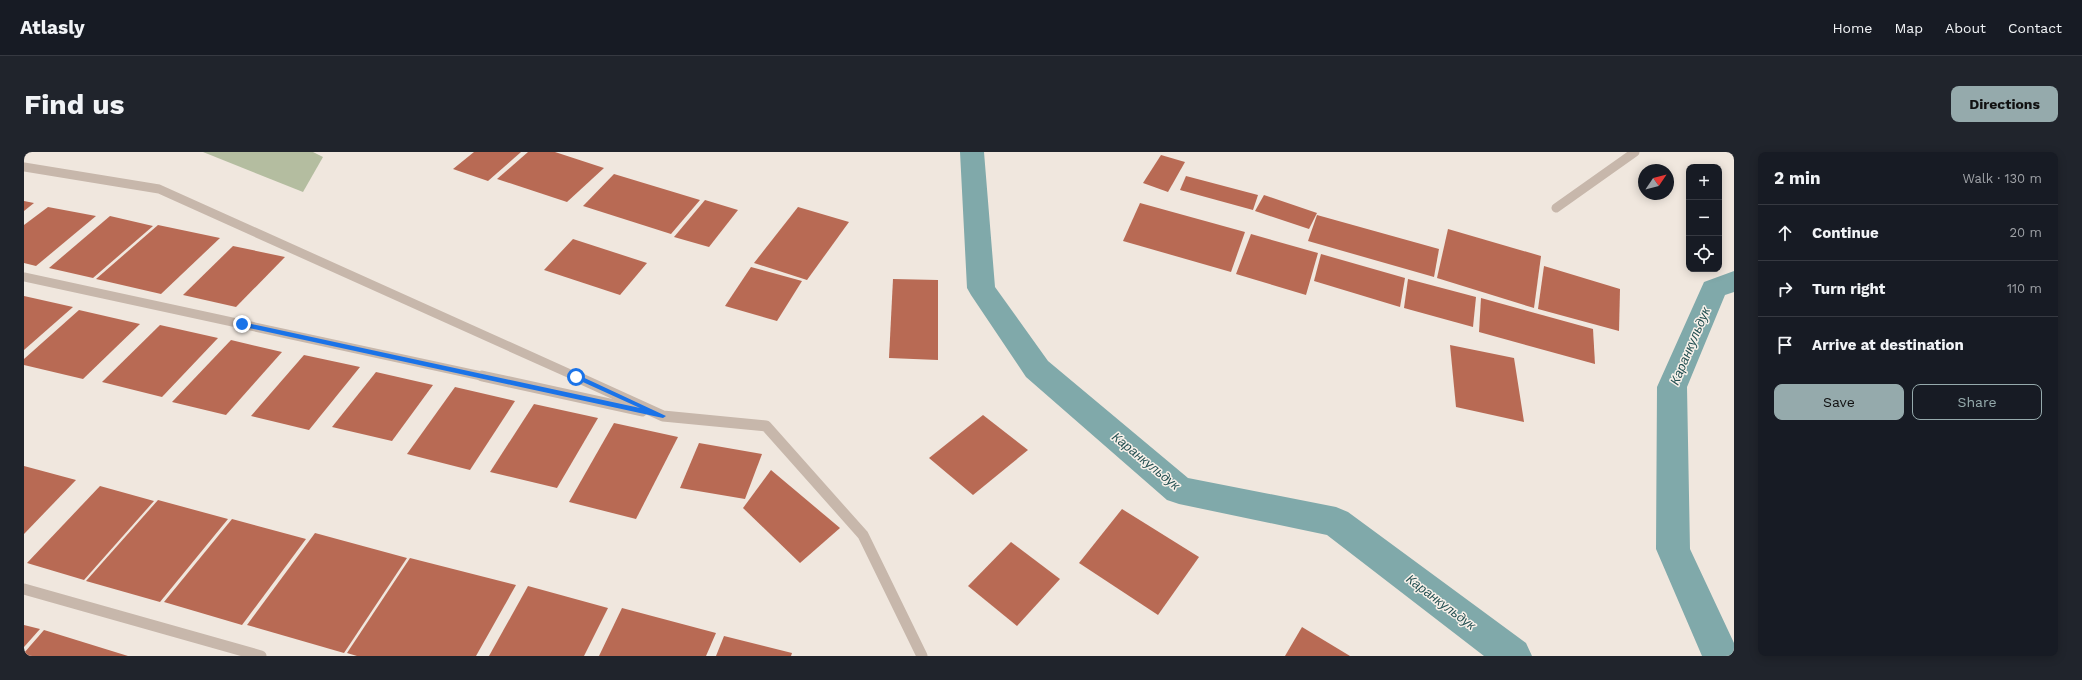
<!DOCTYPE html>
<html lang="en">
<head>
<meta charset="utf-8">
<style>
	:root { --surface:#171b24; --page:#20242c; --text:#f1f3f6; --muted:#9ea1a6; --line:#363941; --accent:#95aaac }
	body { margin:0; font-family:"Work Sans",sans-serif; background:var(--page); color:var(--text) }
	.controls { position:absolute; right:12px; top:12px; display:grid; overflow:hidden; border-radius:8px; box-shadow:0 2px 10px #0003 }
	.controls button { width:36px; height:36px; display:grid; place-items:center; padding:0; border:0; border-bottom:1px solid var(--line); background:var(--surface); color:var(--text); font:20px sans-serif }
	.compass { position:absolute; left:1614px; top:12px; width:36px; height:36px; border-radius:50%; background:var(--surface); box-shadow:0 2px 10px #0003; rotate:55deg }
	.stop { position:absolute; width:12px; height:12px; margin:-9px; border:3px solid #1a73e8; border-radius:50%; background:#fff }
	.stop.end { background:#1a73e8; border-color:#fff; box-shadow:0 1px 4px #0008 }
	.list { margin:0; padding:0; list-style:none }
	h2 { display:flex; justify-content:space-between; align-items:center; height:52px; margin:0; padding:0 16px; font-size:17px }
	h2 small { font-size:13px; font-weight:400; color:var(--muted) }
	.list li { display:grid; grid-template-columns:26px 1fr auto; gap:12px; align-items:center; box-sizing:border-box; height:56px; padding:0 16px; border-top:1px solid var(--line) }
	.list b { display:block; font-size:15px; white-space:nowrap }
	.list em { font-size:13px; font-style:normal; color:var(--muted) }
	.actions { display:flex; gap:8px; padding:12px 16px }
	.actions a { flex:1; padding:9px 0; border:1px solid var(--accent); border-radius:8px; text-align:center; font-size:14px; color:var(--accent) }
	.actions .main { background:var(--accent); color:#111 }
	.icon { flex:none; width:22px; height:22px; fill:none; stroke:currentColor; stroke-width:2; stroke-linecap:round; stroke-linejoin:round }
	.map { position:relative; flex:none; width:1710px; height:504px; overflow:hidden; border-radius:8px }
	header { display:flex; align-items:center; gap:24px; box-sizing:border-box; height:56px; padding:0 20px; background:var(--surface); border-bottom:1px solid var(--line) }
	header strong { font-size:19px }
	nav { display:flex; gap:22px; margin-inline-start:auto; font-size:14px }
	.intro { display:flex; align-items:center; justify-content:space-between; box-sizing:border-box; height:96px; padding:0 24px }
	h1 { margin:0; font-size:28px }
	.button { padding:10px 18px; border-radius:8px; background:var(--accent); color:#111; font-size:14px; font-weight:700 }
	main { display:flex; gap:24px; padding:0 24px }
	aside { flex:1; background:var(--surface); border-radius:8px; box-shadow:0 2px 10px #0003 }
	.map>svg:first-child { display:block }
	.green { fill:#b4bda0 }
	.lines { fill:none; stroke-linecap:round; stroke-linejoin:round }
	.canal { fill:#80a9aa; fill-rule:evenodd }
	.building { fill:#b86a54 }
	.lane { stroke:#c7b7ab; stroke-width:9 }
	.street-far1 { stroke:#c7b7ab; stroke-width:9 }
	.street { stroke:#c7b7ab; stroke-width:11 }
	.route { fill:#1a73e8 }
	.labels { text-anchor:middle; dominant-baseline:central; stroke-width:3; stroke-linejoin:round; paint-order:stroke }
	.water-label { font-size:13px; font-style:italic; fill:#245052; stroke:#f8f1ea }
</style>
</head>
<body>
<header>
<strong>Atlasly</strong>
<nav><a>Home</a><a>Map</a><a>About</a><a>Contact</a></nav>
</header>
<div class="intro"><h1>Find us</h1><a class="button">Directions</a></div>
<main>
<div class="map">
<svg width="1710" height="504" viewBox="0 0 1710 504">
	<rect width="100%" height="100%" fill="#f0e7de"/>
	<!-- green -->
	<path class="green" d="M179 0H289L299 5 279 40Z"/>
	<g class="lines">
		<!-- canal -->
		<g class="canal">
			<path d="M936 0H960L971 135 1024 209 1164 326 1312 355 1324 360 1502 491 1508 504H1460L1303 383 1155 352 1143 348 1002 225 947 143 943 136Z"/>
			<path d="M1710 119V140L1701 143 1663 235 1666 397 1710 491V504H1678L1632 397 1633 235 1680 130Z"/>
		</g>
	</g>
	<!-- building -->
	<g class="building">
		<path d="M450 0H497L464 29 429 17Z"/>
		<path d="M504 0H531L580 16 543 50 473 27Z"/>
		<path d="M1137 3 1161 10 1144 40 1119 31Z"/>
		<path d="M590 22 676 48 647 82 559 54Z"/>
		<path d="M1162 24 1234 43 1229 58 1156 38Z"/>
		<path d="M1240 43 1293 61 1285 77 1231 59Z"/>
		<path d="M681 48 714 58 685 95 650 85Z"/>
		<path d="M0 49 10 51 0 59Z"/>
		<path d="M1116 51 1221 80 1207 120 1099 89Z"/>
		<path d="M24 55 72 64 12 114 0 111V73Z"/>
		<path d="M774 55 825 70 783 128 730 111Z"/>
		<path d="M1293 63 1415 97 1410 125 1284 89Z"/>
		<path d="M86 64 129 74 69 126 25 116Z"/>
		<path d="M134 73 196 86 137 142 72 127Z"/>
		<path d="M1424 77 1517 104 1510 156 1413 126Z"/>
		<path d="M1227 82 1294 101 1282 143 1212 122Z"/>
		<path d="M549 87 623 111 596 143 520 118Z"/>
		<path d="M209 94 261 105 212 155 159 143Z"/>
		<path d="M1297 102 1381 126 1376 155 1290 129Z"/>
		<path d="M1520 114 1596 137 1595 179 1514 157Z"/>
		<path d="M727 115 778 129 753 169 701 154Z"/>
		<path d="M869 127 914 128V208L865 206Z"/>
		<path d="M1384 127 1452 145 1449 175 1380 156Z"/>
		<path d="M0 144 49 155 0 198Z"/>
		<path d="M1457 146 1569 177 1571 212 1455 180Z"/>
		<path d="M55 158 116 172 59 227 0 213V207Z"/>
		<path d="M136 173 194 186 138 245 78 230Z"/>
		<path d="M207 188 258 200 202 263 148 250Z"/>
		<path d="M1426 193 1490 206 1500 270 1432 255Z"/>
		<path d="M280 203 336 215 285 278 227 264Z"/>
		<path d="M352 220 409 233 368 289 308 275Z"/>
		<path d="M431 235 491 249 446 318 383 302Z"/>
		<path d="M510 252 574 266 533 336 466 320Z"/>
		<path d="M959 263 1004 298 949 343 905 306Z"/>
		<path d="M590 271 654 285 612 367 545 350Z"/>
		<path d="M675 291 738 302 721 347 656 336Z"/>
		<path d="M0 314 52 328 0 382Z"/>
		<path d="M747 318 816 376 776 411 719 356Z"/>
		<path d="M76 334 130 349 60 428 3 411Z"/>
		<path d="M134 348 204 367 136 450 62 429Z"/>
		<path d="M1098 357 1175 405 1134 463 1055 411Z"/>
		<path d="M208 367 282 387 218 473 140 450Z"/>
		<path d="M291 381 383 406 320 501 223 473Z"/>
		<path d="M987 390 1036 427 993 474 944 434Z"/>
		<path d="M386 406 492 433 452 504H333L323 501Z"/>
		<path d="M504 434 584 456 560 504H465Z"/>
		<path d="M598 456 692 481 682 504H575Z"/>
		<path d="M0 473 16 477 0 495Z"/>
		<path d="M1278 475 1326 504H1261Z"/>
		<path d="M20 478 104 504H0V501Z"/>
		<path d="M700 484 768 501 767 504H692Z"/>
	</g>
	<g class="lines">
		<!-- lane -->
		<path class="lane" d="M1532 56 1611 0"/>
		<!-- street-far1 -->
		<g class="street-far1">
			<path d="M0 15 135 37 553 225"/>
			<path d="M0 125 462 225"/>
		</g>
		<!-- street -->
		<g class="street">
			<path d="M458 224 618 259"/>
			<path d="M551 224 639 264 742 274 839 383 898 504"/>
			<path d="M0 437 237 504"/>
		</g>
	</g>
	<!-- route -->
	<path class="route" d="M218 170 616 256 550 226 549 225 552 222 642 264 639 266 216 174V171Z"/>
	<g class="labels">
		<!-- water labels -->
		<g class="water-label">
			<text transform="translate(1666 194) rotate(-67)">Каранкульдук</text>
			<text transform="translate(1122 309) rotate(39)">Каранкульдук</text>
			<text transform="translate(1417 450) rotate(37)">Каранкульдук</text>
		</g>
	</g>
</svg>
<div class="controls">
<button>+</button>
<button>−</button>
<button><svg class="icon" aria-label="locate" viewBox="0 0 24 24"><circle cx="12" cy="12" r="6"/><path d="M12 2v4M12 18v4M2 12h4M18 12h4"/></svg></button>
</div>
<svg class="compass" viewBox="-18 -18 36 36"><path d="M0-13l5 13h-10z" fill="#e53935"/><path d="M0 13l5-13h-10z" fill="#9ea1a6"/></svg>
<div class="stop" style="left:552px;top:225px"></div>
<div class="stop end" style="left:218px;top:172px"></div>
</div>
<aside>
<h2>2 min<small>Walk · 130 m</small></h2>
<ul class="list">
<li><svg class="icon" aria-label="ahead" viewBox="0 0 24 24"><path d="M12 20V5M6 11l6-6 6 6"/></svg><div><b>Continue</b></div><em>20 m</em></li>
<li><svg class="icon" aria-label="right" viewBox="0 0 24 24"><path d="M7 20v-9h11M14 6l5 5-5 5"/></svg><div><b>Turn right</b></div><em>110 m</em></li>
<li><svg class="icon" aria-label="arrive" viewBox="0 0 24 24"><path d="M6 21V4h12l-3 4 3 4H6"/></svg><div><b>Arrive at destination</b></div></li>
</ul>
<div class="actions"><a class="main">Save</a><a>Share</a></div>
</aside>
</main>
</body>
</html>
